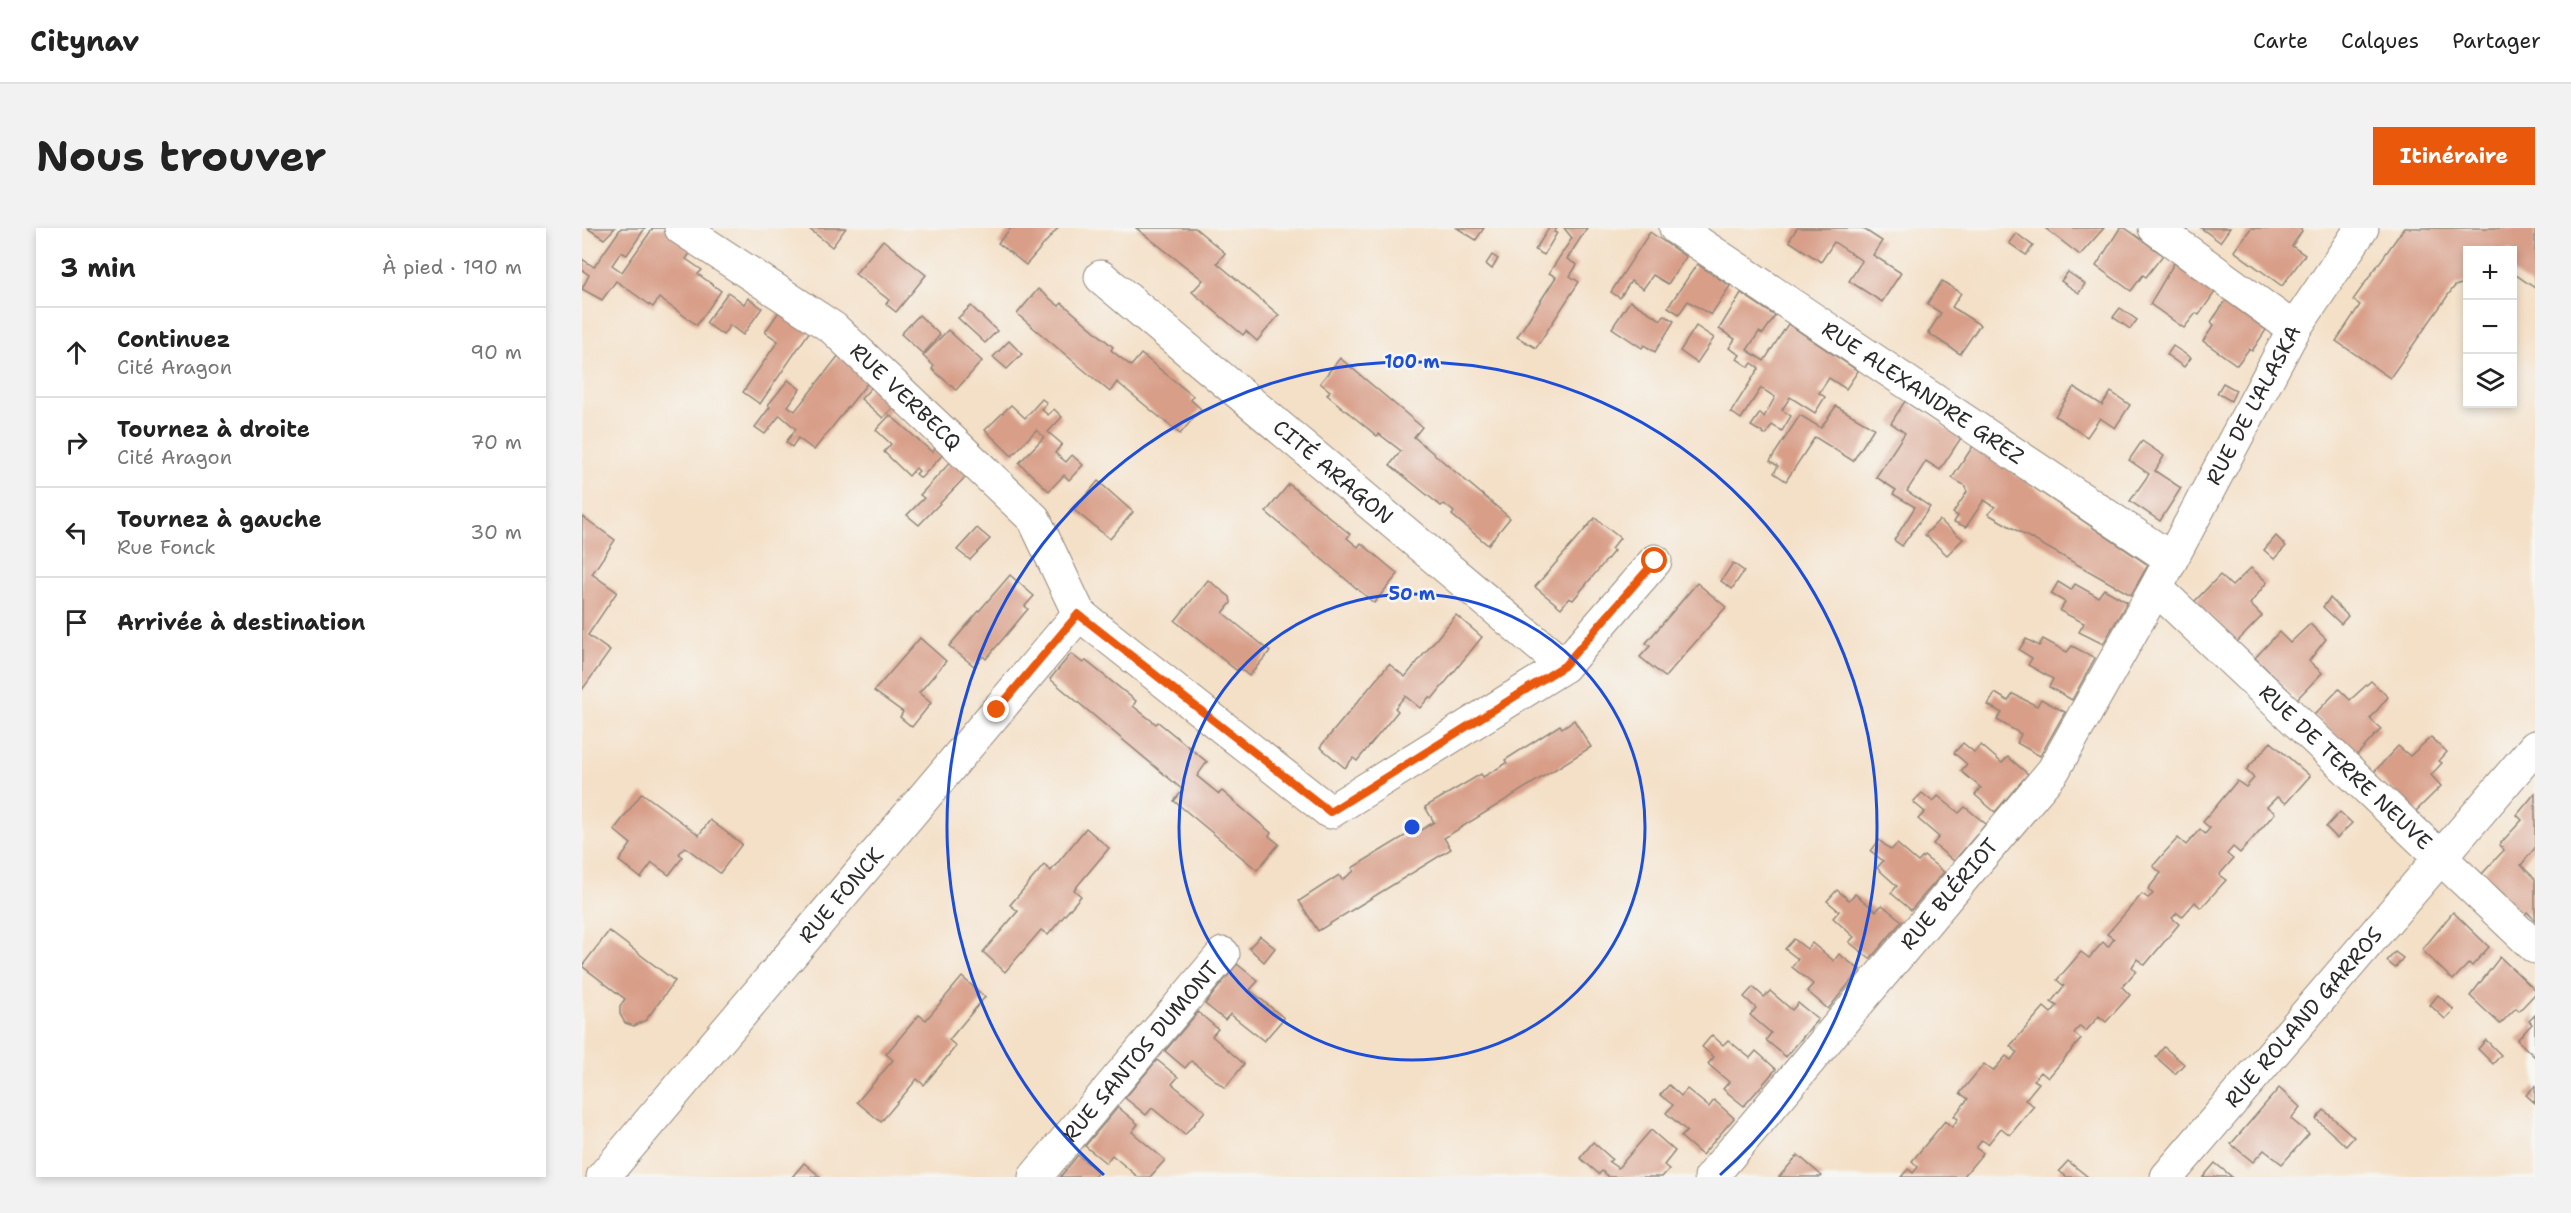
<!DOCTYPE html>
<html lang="fr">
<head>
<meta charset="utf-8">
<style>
	:root { --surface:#fff; --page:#f2f2f2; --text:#222; --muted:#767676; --line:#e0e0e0; --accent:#ea580c }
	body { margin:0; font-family:"Shantell Sans",sans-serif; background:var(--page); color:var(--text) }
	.controls { position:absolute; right:18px; top:18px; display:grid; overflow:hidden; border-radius:0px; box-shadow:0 3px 9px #0003 }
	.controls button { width:54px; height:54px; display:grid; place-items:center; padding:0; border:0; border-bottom:2px solid var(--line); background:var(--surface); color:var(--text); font:30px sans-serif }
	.stop { position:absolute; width:18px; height:18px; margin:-14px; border:4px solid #ea580c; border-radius:50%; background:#fff }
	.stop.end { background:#ea580c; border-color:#fff; box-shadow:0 2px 6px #0008 }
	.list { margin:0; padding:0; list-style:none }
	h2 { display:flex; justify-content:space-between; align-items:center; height:78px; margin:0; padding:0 24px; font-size:26px }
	h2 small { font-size:20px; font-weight:400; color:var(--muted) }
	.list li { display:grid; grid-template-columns:39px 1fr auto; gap:18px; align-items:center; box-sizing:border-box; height:90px; padding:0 24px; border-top:2px solid var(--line) }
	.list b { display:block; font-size:22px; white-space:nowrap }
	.list p { margin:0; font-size:20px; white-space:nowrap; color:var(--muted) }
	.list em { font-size:20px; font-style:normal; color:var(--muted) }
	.icon { flex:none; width:33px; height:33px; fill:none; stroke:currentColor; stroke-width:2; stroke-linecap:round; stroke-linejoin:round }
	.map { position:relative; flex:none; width:1953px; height:949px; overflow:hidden; border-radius:0px }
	header { display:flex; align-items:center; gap:36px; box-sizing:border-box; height:84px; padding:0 30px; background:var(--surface); border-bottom:2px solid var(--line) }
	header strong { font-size:28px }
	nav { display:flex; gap:33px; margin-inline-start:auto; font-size:21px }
	.intro { display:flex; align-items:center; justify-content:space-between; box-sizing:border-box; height:144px; padding:0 36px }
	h1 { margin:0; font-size:42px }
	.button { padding:15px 27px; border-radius:0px; background:var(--accent); color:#fff; font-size:21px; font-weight:700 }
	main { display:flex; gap:36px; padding:0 36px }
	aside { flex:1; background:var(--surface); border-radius:0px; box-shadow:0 3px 9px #0003 }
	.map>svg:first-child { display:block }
	.building { fill:#d89e88 }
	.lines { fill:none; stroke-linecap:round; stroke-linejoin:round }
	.minor-casing { stroke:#908679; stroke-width:35 }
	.minor { stroke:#fff; stroke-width:33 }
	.route { stroke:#ea580c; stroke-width:8 }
	.ring { fill:none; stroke:#1d4ed8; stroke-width:3 }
	.labels { text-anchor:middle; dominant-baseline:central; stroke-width:5; stroke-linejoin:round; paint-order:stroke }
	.street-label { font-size:21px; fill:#2b2b2b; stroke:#f6f6f2 }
	.centre { fill:#1d4ed8; stroke:#f6f6f2; stroke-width:3 }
	.ring-label { font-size:18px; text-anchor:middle; font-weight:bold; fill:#1d4ed8; stroke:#f6f6f2; stroke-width:5; stroke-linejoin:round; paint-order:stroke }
</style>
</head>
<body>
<header>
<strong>Citynav</strong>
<nav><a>Carte</a><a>Calques</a><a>Partager</a></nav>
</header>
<div class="intro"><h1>Nous trouver</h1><a class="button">Itinéraire</a></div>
<main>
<aside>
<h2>3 min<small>À pied · 190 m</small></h2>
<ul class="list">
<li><svg class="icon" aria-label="ahead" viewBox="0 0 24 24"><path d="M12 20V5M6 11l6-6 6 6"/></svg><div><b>Continuez</b><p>Cité Aragon</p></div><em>90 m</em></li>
<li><svg class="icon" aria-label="right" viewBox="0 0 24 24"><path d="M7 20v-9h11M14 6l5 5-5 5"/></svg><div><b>Tournez à droite</b><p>Cité Aragon</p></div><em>70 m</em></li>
<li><svg class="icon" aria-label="left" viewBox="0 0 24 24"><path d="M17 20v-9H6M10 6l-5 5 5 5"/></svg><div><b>Tournez à gauche</b><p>Rue Fonck</p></div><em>30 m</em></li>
<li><svg class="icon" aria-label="arrive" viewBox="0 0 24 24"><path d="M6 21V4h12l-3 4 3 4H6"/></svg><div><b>Arrivée à destination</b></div></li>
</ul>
</aside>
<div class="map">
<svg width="1953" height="949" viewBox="0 0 1953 949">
	<rect width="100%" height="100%" fill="#f6f6f2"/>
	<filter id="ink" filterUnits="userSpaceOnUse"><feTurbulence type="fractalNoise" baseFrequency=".0167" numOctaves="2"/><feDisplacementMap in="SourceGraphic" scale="12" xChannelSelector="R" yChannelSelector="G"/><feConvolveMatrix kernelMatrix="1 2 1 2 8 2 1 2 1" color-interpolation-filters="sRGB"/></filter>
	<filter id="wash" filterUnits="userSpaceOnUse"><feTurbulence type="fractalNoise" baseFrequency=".008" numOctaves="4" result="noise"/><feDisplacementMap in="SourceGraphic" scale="24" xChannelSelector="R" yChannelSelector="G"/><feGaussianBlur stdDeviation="1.35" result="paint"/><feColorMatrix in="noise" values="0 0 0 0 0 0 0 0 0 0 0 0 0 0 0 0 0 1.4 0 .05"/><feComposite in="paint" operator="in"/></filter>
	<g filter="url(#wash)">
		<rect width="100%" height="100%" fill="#f4e0c7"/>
		<g id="blocks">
			<!-- building -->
			<g class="building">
				<path d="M5 0H33L22 11Z"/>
				<path d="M39 0H63L45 27 39 24 30 37 40 44 71 0H84L112 19 104 31 120 42 116 46 139 63 115 97 77 70 71 79 34 53 20 72 0 61 7 47 0 42V31L12 39Z"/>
				<path d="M226 0H264L250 19Z"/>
				<path d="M429 0H476L444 37 416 15Z"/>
				<path d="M554 0H613L643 25 635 35 697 87 675 113 664 103 661 107 610 64 621 52Z"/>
				<path d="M875 0H902L894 12Z"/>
				<path d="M967 0H975L972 4 975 5 962 27 953 22Z"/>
				<path d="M982 0H1005L985 31 995 37 988 48 997 54 954 120 935 109 974 49 967 45 990 10Z"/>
				<path d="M1215 0H1280L1300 13 1291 27 1319 45 1300 74 1267 53 1280 33 1252 14 1239 34 1207 13Z"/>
				<path d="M1463 0H1522L1498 27Z"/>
				<path d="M1538 0H1543L1581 27 1564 49 1561 47 1549 63 1514 38Z"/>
				<path d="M1619 0H1648L1638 14Z"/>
				<path d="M1669 0H1718L1720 3 1710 18 1723 27 1700 58 1652 23Z"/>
				<path d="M1822 0H1953V60L1930 44V22H1886V54L1873 58 1869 63 1808 150 1754 113 1778 77 1771 72Z"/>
				<path d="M1068 4 1104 29 1086 56 1071 47 1061 61 1049 53 1038 70 1029 64Z"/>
				<path d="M1434 5 1451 18 1444 27 1427 15Z"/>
				<path d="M301 12 344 47 314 84 304 76 307 72 273 46Z"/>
				<path d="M910 27 916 31 910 41 904 36Z"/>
				<path d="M1592 35 1633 64 1617 87 1614 85 1602 100 1568 76Z"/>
				<path d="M1115 36 1148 58 1129 87 1106 73 1097 86 1086 79Z"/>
				<path d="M1486 44 1503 56 1497 65 1479 53Z"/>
				<path d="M1360 53 1379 65 1370 79 1398 97 1378 126 1346 105 1359 85 1345 76Z"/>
				<path d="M456 61 477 78 480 75 531 119 529 122 549 138 559 126 611 168 609 172 619 181 598 206 535 154 528 164 435 86Z"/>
				<path d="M146 64 162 76 166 70 180 80 161 107 148 97 141 107 124 95Z"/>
				<path d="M1159 65 1193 88 1181 106 1177 104 1165 122 1182 133 1206 96 1276 143 1264 161 1247 150 1237 165 1243 169 1233 185 1208 169 1200 182 1209 188 1200 203 1190 197 1184 207 1169 198 1178 185 1182 189 1193 169 1179 160 1159 191 1149 184 1177 140 1170 135 1167 139 1155 131 1158 127 1147 120 1153 111 1137 101Z"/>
				<path d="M1644 72 1684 102 1670 123 1667 121 1655 137 1621 113 1632 97 1629 94Z"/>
				<path d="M1048 73 1079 92 1082 87 1092 93 1073 124 1062 117 1060 120 1030 100Z"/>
				<path d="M389 78 415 103 403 115 376 90Z"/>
				<path d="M200 79 230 100 178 176 161 164 196 113 183 104Z"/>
				<path d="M1538 80 1555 92 1548 101 1531 89Z"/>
				<path d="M337 87 358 107 341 126 319 106Z"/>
				<path d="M1114 98 1132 110 1115 135 1098 123Z"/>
				<path d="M366 102 400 133 374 162 350 141 352 138 341 128Z"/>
				<path d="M427 113 440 126 425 141 411 129Z"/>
				<path d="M1591 118 1609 130 1602 139 1585 127Z"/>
				<path d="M261 122 291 148 232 222 216 210 210 219 204 214 214 201 198 187 183 206 173 199 188 179 186 177 206 152 218 161 206 178 213 183Z"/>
				<path d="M758 130 840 199 832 209 928 290 906 317 870 287 872 284 862 276 859 278 808 237 819 223 797 206 795 208 745 167 748 163 738 155Z"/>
				<path d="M296 152 318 172 301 190 279 171Z"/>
				<path d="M1641 155 1654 162 1649 173 1635 165Z"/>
				<path d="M1492 159 1520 177 1529 164 1548 177 1533 200 1518 190 1505 209 1473 188Z"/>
				<path d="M460 171 465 175 459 181 466 187 472 181 480 189 466 204 480 216 473 225 484 234 490 227 501 237 487 252 482 247 467 263 437 235 462 209 454 202 430 228 403 202 429 177 443 190Z"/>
				<path d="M1323 173 1379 210 1358 242 1344 233 1325 263 1348 279 1320 318 1312 312 1333 279 1311 266 1314 262 1294 249 1323 205 1309 195Z"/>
				<path d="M1254 178 1292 200 1271 233 1233 209 1204 253 1192 245 1196 238 1188 233 1218 187 1239 200Z"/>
				<path d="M308 187 350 224 362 211 369 218 339 250 334 246 337 243 334 240 327 248 302 224 309 216 294 202Z"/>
				<path d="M1560 213 1582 228 1573 243 1599 260 1578 293 1548 273 1567 246 1547 232Z"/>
				<path d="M1391 218 1566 337 1549 367 1406 286 1413 279 1402 272 1384 299 1372 294 1376 288 1371 285 1385 264 1382 257 1370 250Z"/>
				<path d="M375 227 390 242 337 297 325 287 342 270 338 267Z"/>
				<path d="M516 253 551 284 528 311 492 282Z"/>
				<path d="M707 256 768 306 765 310 776 319 779 315 816 346 792 375 684 284Z"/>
				<path d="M0 288 33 312 10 346 35 364 6 407 28 423 0 462Z"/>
				<path d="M1013 290 1038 310 1029 321 1032 323 991 372 987 370 979 380 953 359Z"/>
				<path d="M1357 292 1381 311 1365 327 1343 307Z"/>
				<path d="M395 300 408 311 388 332 375 322Z"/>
				<path d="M1694 308 1704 318 1692 331 1682 322Z"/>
				<path d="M1151 335 1162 343 1150 361 1139 353Z"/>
				<path d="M1669 340 1685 354 1668 376 1680 388 1655 414 1612 374 1638 347 1650 358Z"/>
				<path d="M428 347 452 368 443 378 446 381 404 431 401 428 392 438 367 418Z"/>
				<path d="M626 352 648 369 649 375 641 385 688 423 667 448 657 440 654 442 593 393Z"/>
				<path d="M1476 354 1489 362 1493 356 1516 369 1522 361 1545 374 1521 416 1497 404 1502 395 1478 383 1483 374 1469 366Z"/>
				<path d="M1115 355 1144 379 1083 449 1058 429 1068 418 1064 415Z"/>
				<path d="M1748 370 1766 388 1759 396 1741 379Z"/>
				<path d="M874 387 900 409 850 471 847 469 838 480 823 468 813 480 816 483 775 533 771 530 763 540 738 519 807 436 823 449Z"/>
				<path d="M1728 396 1744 411 1727 433 1740 445 1715 471 1673 430 1697 404 1708 415Z"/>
				<path d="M338 410 364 433 337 465 349 475 330 499 318 489 321 484 292 463Z"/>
				<path d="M1444 411 1457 418 1461 411 1485 424 1490 418 1513 430 1490 472 1467 459 1471 451 1446 437 1450 430 1437 422Z"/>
				<path d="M489 426 501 435 504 433 554 473 551 478 574 496 576 494 625 534 615 548 637 566 640 563 689 605 687 608 697 616 675 642 592 573 601 562 468 451Z"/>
				<path d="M1789 453 1806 469 1788 491 1799 501 1774 528 1732 487 1757 461 1768 472Z"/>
				<path d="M1413 465 1426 473 1431 466 1455 478 1459 471 1483 484 1458 528 1435 515 1439 506 1415 492 1420 485 1406 477Z"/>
				<path d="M992 492 1009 519 862 610 869 621 736 703 717 673 757 647 760 652 772 643 770 640 826 606 828 609 852 594 843 579 899 546 901 549 925 535 923 532 978 497 980 500Z"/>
				<path d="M1849 509 1865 524 1857 533 1860 535 1849 547 1859 558 1833 584 1792 544 1816 518 1828 528Z"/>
				<path d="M1689 514 1728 548 1704 575 1695 569 1685 579 1693 585 1658 625 1651 619 1645 626 1651 631 1637 647 1644 652 1619 680 1613 674 1600 689 1595 685 1590 690 1597 696 1563 737 1555 731 1550 739 1554 743 1540 759 1548 767 1524 794 1517 788 1504 803 1498 798 1492 805 1499 811 1466 850 1459 844 1452 852 1457 855 1443 872 1452 878 1428 907 1419 900 1406 916 1400 912 1394 920 1401 925 1381 949H1319L1326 941 1331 945 1336 939 1330 933 1363 893 1370 899 1376 891 1372 888 1386 871 1378 865 1402 836 1411 843 1424 828 1429 832 1435 824 1428 818 1462 779 1469 785 1475 778 1469 774 1482 758 1475 752 1499 724 1507 730 1521 714 1526 719 1532 711 1525 706 1560 666 1566 670 1571 666 1566 661 1579 645 1571 638 1583 624 1596 610 1604 617 1618 601 1623 606 1628 600 1621 594 1655 553 1664 559 1672 550 1664 542Z"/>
				<path d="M1381 515 1392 524 1399 517 1420 535 1426 529 1446 546 1413 584 1393 567 1399 560 1379 543 1385 536 1372 525Z"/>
				<path d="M60 565 117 607 128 592 160 616 138 645 103 619 97 626 101 629 87 647 70 635 59 650 37 633 49 616 32 602Z"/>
				<path d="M1340 565 1351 574 1356 568 1377 585 1383 579 1404 596 1372 633 1351 616 1357 609 1336 591 1343 584 1331 574Z"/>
				<path d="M1953 565V620L1939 637 1953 651V692L1945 684 1941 688 1899 647 1922 622 1917 617 1940 592 1935 587Z"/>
				<path d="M1758 584 1770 595 1755 610 1744 599Z"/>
				<path d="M504 600 527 620 492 662 499 668 466 707 459 702 423 744 401 724 436 683 428 677 462 637 469 643Z"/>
				<path d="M1297 612 1309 622 1315 616 1336 634 1342 628 1362 644 1329 682 1309 665 1315 658 1295 640 1301 633 1289 623Z"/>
				<path d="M1255 662 1267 672 1273 666 1294 683 1300 677 1320 693 1288 731 1267 714 1272 709 1251 690 1257 683 1245 673Z"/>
				<path d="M1871 684 1907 719 1890 738 1887 735 1871 752 1840 722Z"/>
				<path d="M27 703 93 753 64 792 52 798 43 795 38 786V778L43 771 0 738Z"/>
				<path d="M678 708 693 720 682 734 667 720Z"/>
				<path d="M1212 711 1225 721 1230 715 1252 733 1257 726 1278 742 1246 781 1225 763 1231 756 1210 739 1216 731 1203 721Z"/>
				<path d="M1813 724 1821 730 1813 740 1805 733Z"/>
				<path d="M1918 729 1953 762V766L1937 783 1934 780 1918 796 1888 768Z"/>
				<path d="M655 736 676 753 668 762 702 790 682 813 648 786 643 792 623 776Z"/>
				<path d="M380 749 403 769 367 812 374 818 342 857 335 851 299 894 275 874 311 832 304 826 337 787 344 792Z"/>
				<path d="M1171 759 1182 769 1188 763 1210 782 1216 775 1236 791 1204 829 1184 812 1189 805 1168 787 1174 780 1162 769Z"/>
				<path d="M1856 767 1872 782 1863 791 1848 777Z"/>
				<path d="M616 784 636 801 630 808 662 836 643 860 609 833 603 840 583 823Z"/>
				<path d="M1953 787V829L1935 812 1950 796 1947 793Z"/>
				<path d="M1130 807 1141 817 1146 812 1168 830 1174 823 1194 841 1162 878 1141 861 1147 854 1126 836 1132 829 1120 819Z"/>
				<path d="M1904 812 1919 827 1911 836 1896 821Z"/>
				<path d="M1582 819 1602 836 1593 846 1574 829Z"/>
				<path d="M575 832 596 849 590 856 623 883 603 907 570 880 564 887 543 870Z"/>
				<path d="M1087 857 1099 868 1105 861 1127 879 1132 872 1152 890 1120 927 1099 909 1105 903 1084 885 1091 877 1078 867Z"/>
				<path d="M1953 858V875L1944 867Z"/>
				<path d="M1697 860 1718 879 1709 891 1727 906 1700 936 1682 922 1671 934 1649 916Z"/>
				<path d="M536 879 556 896 550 904 583 932 568 949H556L530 927 524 935 503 918Z"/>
				<path d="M1742 882 1772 909 1764 918 1734 891Z"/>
				<path d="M1069 902 1093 923 1082 937 1087 941 1080 949H1027L1020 943 1017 946 998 930 1011 914 1030 931 1027 934 1036 940Z"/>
				<path d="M496 927 516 944 512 949H478Z"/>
				<path d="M1216 927 1240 948 1239 949H1197Z"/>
				<path d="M1486 933 1506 949H1485L1477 943Z"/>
				<path d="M222 935 234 945 238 949H210Z"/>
				<path d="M1633 935 1650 949H1621Z"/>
			</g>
		</g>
	</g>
	<g filter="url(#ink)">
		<use href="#blocks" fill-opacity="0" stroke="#908679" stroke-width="1.5"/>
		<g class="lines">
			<defs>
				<g id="minor">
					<path id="s1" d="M99 0 251 100 452 291 497 386 748 584 982 438 1073 333"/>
					<path id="s2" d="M1094 0 1588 330"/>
					<path d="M1573 0 1712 101"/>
					<path id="s3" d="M519 49 982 438"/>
					<path id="s4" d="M1574 360 1953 719"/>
					<path id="s5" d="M21 949 497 386"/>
					<path id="s6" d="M453 949 641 726"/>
					<path id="s7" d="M1129 949 1471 543 1574 360 1712 101 1780 0"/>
					<path id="s8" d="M1585 949 1953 519"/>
				</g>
			</defs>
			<!-- minor casing -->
			<use href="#minor" class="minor-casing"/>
			<!-- minor -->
			<use href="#minor" class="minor"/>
		</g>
	</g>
	<g class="lines" filter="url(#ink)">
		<!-- route -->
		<path class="route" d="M415 482 496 386 748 584 982 438 1073 333"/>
	</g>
	<!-- distance rings -->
	<g class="ring">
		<circle cx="830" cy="599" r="233"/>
		<path d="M522 947A465 465 0 1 1 1138 947"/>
	</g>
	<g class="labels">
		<!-- street labels -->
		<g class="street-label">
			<text stroke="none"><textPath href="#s2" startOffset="297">RUE ALEXANDRE GREZ</textPath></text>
			<text stroke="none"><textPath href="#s1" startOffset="282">RUE VERBECQ</textPath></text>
			<text stroke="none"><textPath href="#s7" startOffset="948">RUE DE L'ALASKA</textPath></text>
			<text stroke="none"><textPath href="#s3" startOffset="303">CITÉ ARAGON</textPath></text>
			<text stroke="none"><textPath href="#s4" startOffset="261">RUE DE TERRE NEUVE</textPath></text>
			<text stroke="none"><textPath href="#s7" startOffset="370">RUE BLÉRIOT</textPath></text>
			<text stroke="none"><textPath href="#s5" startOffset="369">RUE FONCK</textPath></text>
			<text stroke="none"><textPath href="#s8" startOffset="210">RUE ROLAND GARROS</textPath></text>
			<text stroke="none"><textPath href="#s6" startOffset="164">RUE SANTOS DUMONT</textPath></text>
		</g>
	</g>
	<circle cx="830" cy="599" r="9" class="centre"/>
	<g class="ring-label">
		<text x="830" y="140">100 m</text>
		<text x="830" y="372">50 m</text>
	</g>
</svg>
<div class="controls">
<button>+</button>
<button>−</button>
<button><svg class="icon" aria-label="layers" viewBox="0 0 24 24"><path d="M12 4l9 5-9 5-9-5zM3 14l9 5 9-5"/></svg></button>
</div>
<div class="stop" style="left:1073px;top:333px"></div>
<div class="stop end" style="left:415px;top:482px"></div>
</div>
</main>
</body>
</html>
